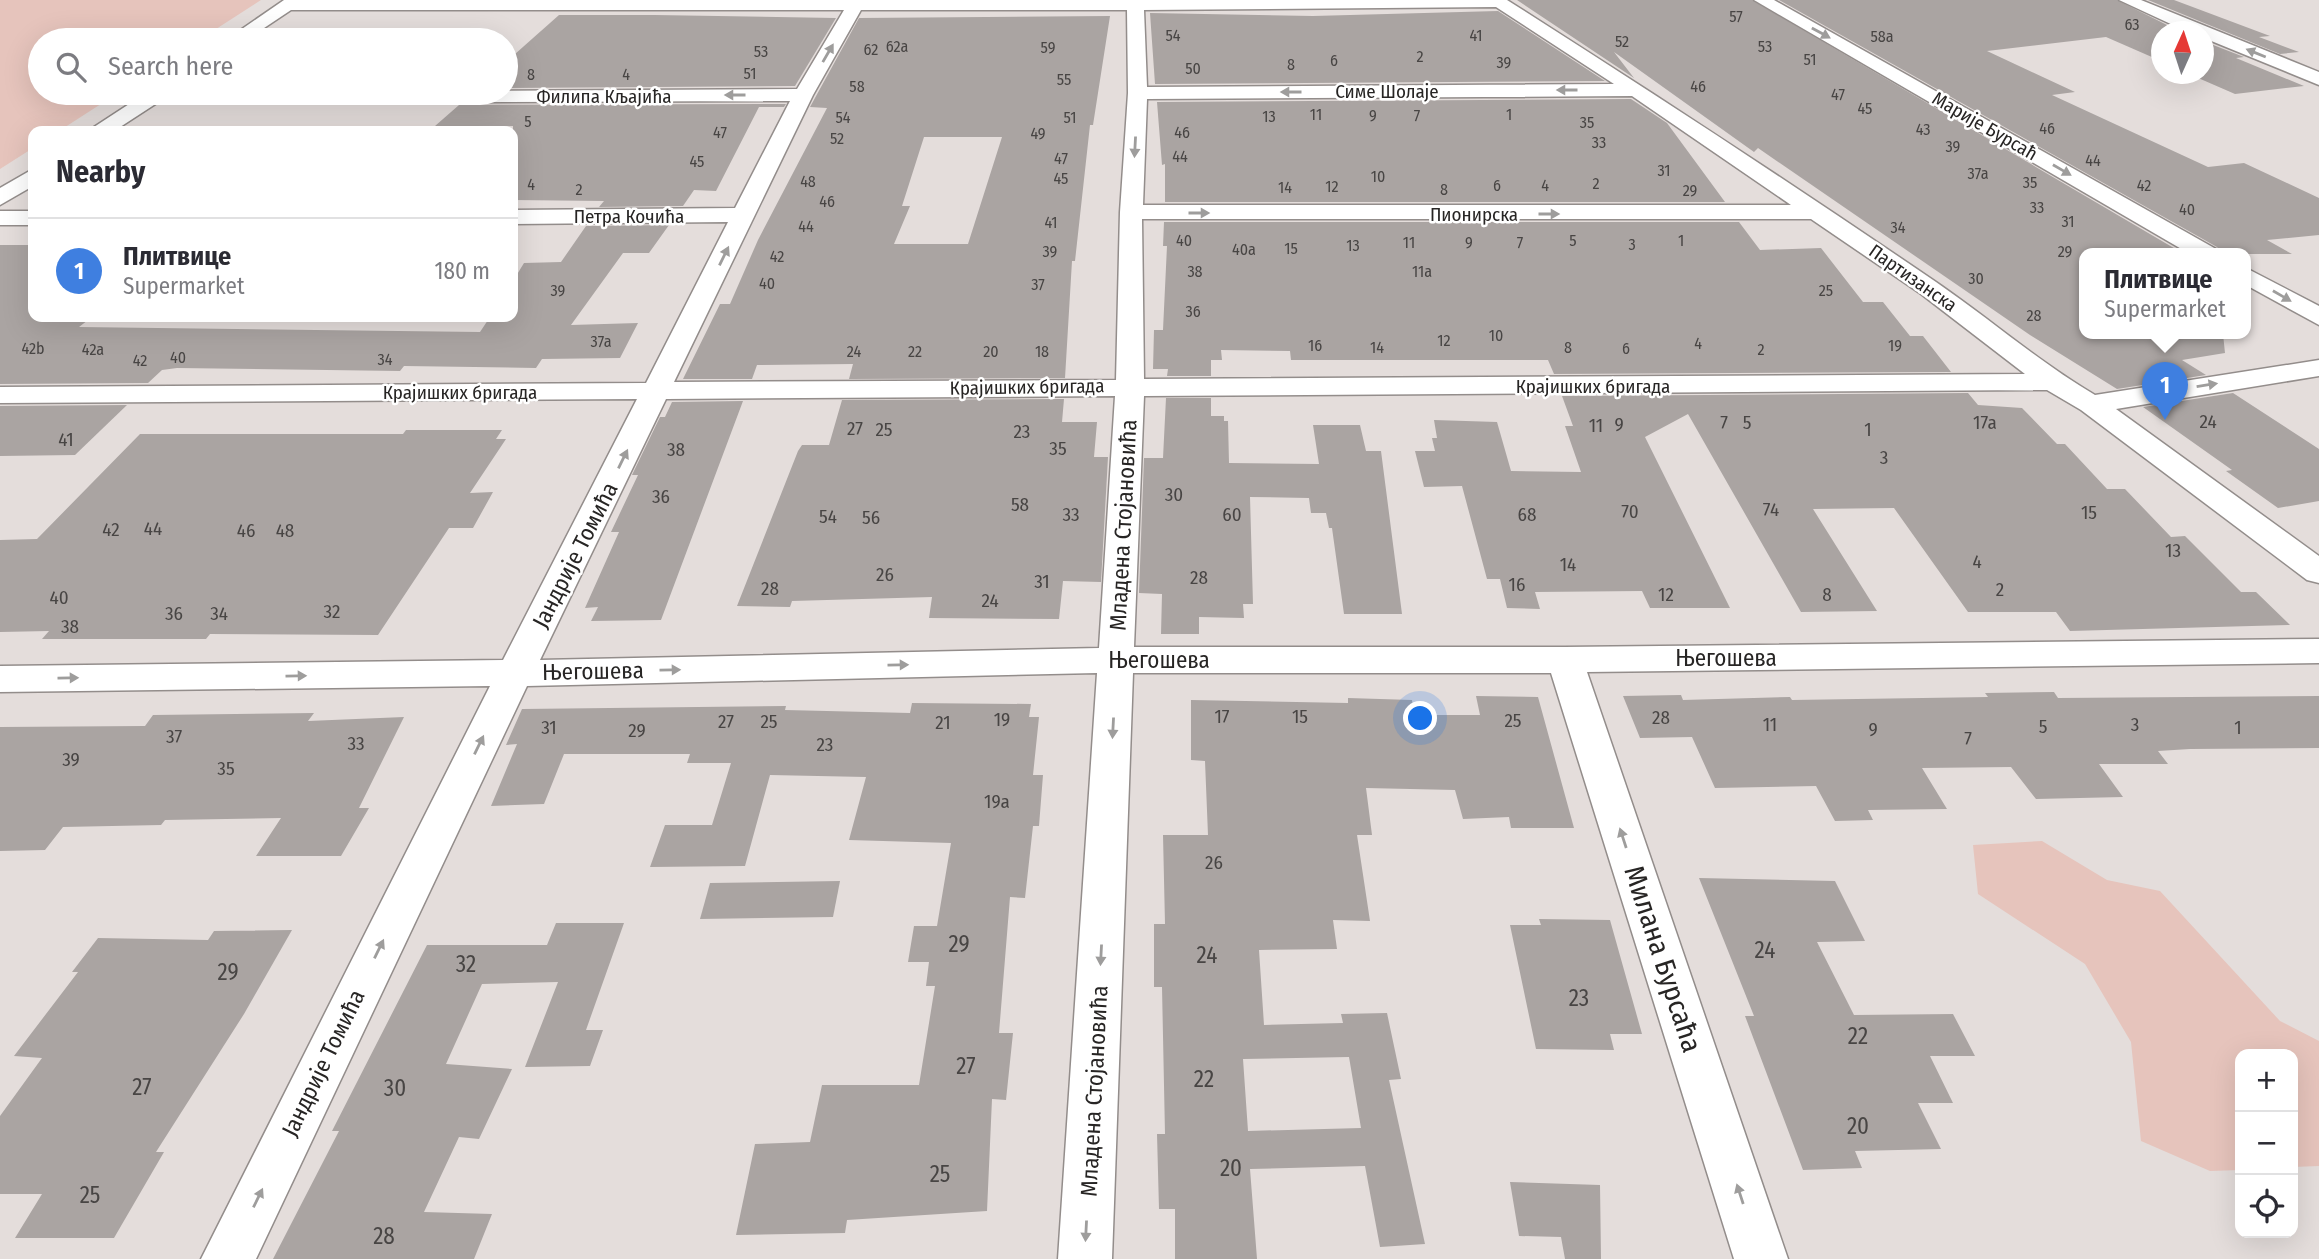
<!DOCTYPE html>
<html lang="en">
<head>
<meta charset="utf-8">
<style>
	:root { --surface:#fff; --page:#f7f7f7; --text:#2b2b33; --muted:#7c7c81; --line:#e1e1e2; --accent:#357c87 }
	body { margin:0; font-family:"Fira Sans Condensed",sans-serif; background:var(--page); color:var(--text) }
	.controls { position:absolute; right:21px; bottom:21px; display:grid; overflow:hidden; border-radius:14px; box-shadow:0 7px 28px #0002 }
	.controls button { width:63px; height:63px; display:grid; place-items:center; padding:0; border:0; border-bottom:2px solid var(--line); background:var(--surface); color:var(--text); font:35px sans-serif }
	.compass { position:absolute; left:2151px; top:21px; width:63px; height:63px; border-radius:50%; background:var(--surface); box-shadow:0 7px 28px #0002; rotate:3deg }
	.you { position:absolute; left:1421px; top:719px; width:24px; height:24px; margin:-18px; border:5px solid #fff; border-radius:50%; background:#1a73e8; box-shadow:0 0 0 10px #1a73e833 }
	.badge { display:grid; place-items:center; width:46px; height:46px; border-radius:50%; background:var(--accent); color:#fff; font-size:23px; font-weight:700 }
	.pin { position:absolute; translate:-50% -58px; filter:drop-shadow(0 2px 4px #0008) }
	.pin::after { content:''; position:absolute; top:37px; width:24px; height:21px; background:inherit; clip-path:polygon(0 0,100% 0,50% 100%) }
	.popup { position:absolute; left:2079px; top:248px; width:172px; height:91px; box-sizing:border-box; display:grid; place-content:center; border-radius:14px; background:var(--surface); filter:drop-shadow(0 2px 5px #0005); font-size:23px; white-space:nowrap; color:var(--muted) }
	.popup b { font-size:26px; color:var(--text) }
	.popup::after { content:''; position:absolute; left:50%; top:100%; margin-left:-14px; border:14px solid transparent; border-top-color:var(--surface) }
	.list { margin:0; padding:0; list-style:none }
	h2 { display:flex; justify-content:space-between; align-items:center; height:91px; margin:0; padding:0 28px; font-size:30px }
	h2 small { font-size:23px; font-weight:400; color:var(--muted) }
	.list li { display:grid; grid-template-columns:46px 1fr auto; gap:21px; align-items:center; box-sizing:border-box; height:105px; padding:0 28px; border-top:2px solid var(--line) }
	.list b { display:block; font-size:26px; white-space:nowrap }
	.list p { margin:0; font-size:23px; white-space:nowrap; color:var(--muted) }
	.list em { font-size:23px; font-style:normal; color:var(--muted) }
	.icon { flex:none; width:38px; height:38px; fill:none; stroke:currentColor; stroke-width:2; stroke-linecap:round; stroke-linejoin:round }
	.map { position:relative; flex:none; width:2319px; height:1259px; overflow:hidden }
	.search { position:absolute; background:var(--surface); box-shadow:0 7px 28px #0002; left:28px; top:28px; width:490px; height:77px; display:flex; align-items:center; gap:18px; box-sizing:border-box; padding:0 24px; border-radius:38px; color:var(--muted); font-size:26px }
	.panel { position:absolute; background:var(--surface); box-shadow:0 7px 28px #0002; left:28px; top:126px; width:490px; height:196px; border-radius:14px }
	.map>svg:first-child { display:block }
	.green { fill:#e6c4bc }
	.building { fill:#aaa4a2; fill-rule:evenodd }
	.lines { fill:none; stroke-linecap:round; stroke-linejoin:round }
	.street-casing { stroke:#938d8b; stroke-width:3 }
	.street { fill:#fff; fill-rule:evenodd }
	.oneway { fill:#9e9d9c }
	.labels { text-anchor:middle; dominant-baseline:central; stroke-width:5; stroke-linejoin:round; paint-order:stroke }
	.far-number-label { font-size:16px; fill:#484544 }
	.far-street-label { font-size:19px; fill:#272524; stroke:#fff }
	.number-label { font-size:19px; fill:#484544 }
	.street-label { font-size:23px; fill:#272524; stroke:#fff }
	.near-number-label { font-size:23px; fill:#484544 }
	.near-street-label { font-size:28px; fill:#272524; stroke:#fff }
</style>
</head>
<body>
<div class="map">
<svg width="2319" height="1259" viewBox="0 0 2319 1259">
	<rect width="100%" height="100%" fill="#e4dddb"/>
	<!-- green -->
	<g class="green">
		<path d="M0 0H261L199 40H40V93H118L59 131H33V148L0 169Z"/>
		<path d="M2042 841 2107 880 2160 891 2280 1021 2319 1041V1166L2293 1167V1054H2240V1170L2210 1171 2141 1141 2131 1042 2085 964 1978 894 1973 845Z"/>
	</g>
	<!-- building -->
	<g class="building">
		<path d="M1517 0H1752L2184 254H2084V334H2223L2225 353 2182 360 2206 375 2117 389 2030 335 1758 148 1754 152 1614 52 1634 78Z"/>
		<path d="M1779 0H2117L2181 32H2161V61L2106 37 1987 51 2075 92 2052 95 2208 167 2244 163 2319 198V235L2267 240 2292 254H2222L2217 247Z"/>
		<path d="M2148 0H2174L2270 36 2259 37 2299 52 2280 54Z"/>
		<path d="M1498 11 1605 81 1155 84 1150 13 1313 16Z"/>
		<path d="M559 15H655L836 18 795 86 506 88V62Z"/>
		<path d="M1110 16 1093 125H1090L1075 261H1072L1065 378 849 379 853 364 757 365 752 379H683L720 304H730L758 240 827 108 810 107 859 18ZM924 137H1002L968 244H894L910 206H902Z"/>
		<path d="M2203 41 2244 57 2236 58 2304 86 2235 94 2189 74H2203Z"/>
		<path d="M1631 99 1667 123 1725 202H1165V164L1162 165 1157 102Z"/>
		<path d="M786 104 784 107H759L716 191 694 190 683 206 599 207 604 201 513 200V126H435L459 105Z"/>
		<path d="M1164 222H1739L1760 250 1821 248 1863 302H1883L1910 336H1923L1951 372 1554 374 1548 360H1291L1290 351 1221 350 1222 360H1211V376H1167L1168 369H1153L1154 330H1163L1167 246H1163Z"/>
		<path d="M669 225 649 253H623L571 325 638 323 620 358 542 359 536 368 404 366 400 371 177 368 162 370 148 383 0 384V245H33V317H92L79 327 480 332 490 317H513V281L524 263 561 262 586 226Z"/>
		<path d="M1968 393 1978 405 2022 408 2057 444H2065L2107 489H2125L2171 537 2185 536 2241 592H2256L2290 625 2070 631 2056 612H1968L1894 508 1813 509 1877 611 1801 612 1688 414 1645 437 1730 608H1650L1642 591 1535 592 1540 609 1507 608 1500 579H1487L1462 486 1424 487 1415 451H1435L1432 438H1437L1434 420 1497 422 1511 471 1581 472 1565 426H1573L1562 396Z"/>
		<path d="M2233 393 2319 449V501L2278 508 2226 471 2232 470 2143 407Z"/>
		<path d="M1166 398H1211V416H1224V421H1228L1229 463 1319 464 1313 425H1360L1366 451H1381L1402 614H1344L1332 528H1329L1326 513H1311L1309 498 1250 497 1253 604H1243L1244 618 1199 617V634H1161L1162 594 1139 593 1144 458H1163Z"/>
		<path d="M1064 399 1062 422H1097L1094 457H1108L1101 582 1063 581 1059 619 929 618 932 597 792 601 790 607 737 606 798 451 802 445H829L842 400Z"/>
		<path d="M743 401 661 620 591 621 598 607 585 608 619 532H611L638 475H632L660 417H665L672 402Z"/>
		<path d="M127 405 75 455 0 456V406Z"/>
		<path d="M406 430H502L496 439H506L470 493 493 492 473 528H449L378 635 210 634 206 639H42L49 631 0 632V540L37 539 140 434H403Z"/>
		<path d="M2054 692 2058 698 2319 696V748L2190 749 2158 751 2168 764H2099L2123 797 2036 799 2011 767 1922 768 1947 809 1868 810 1873 820 1835 821 1816 786 1715 788 1692 737 1640 738 1623 696 1681 695 1683 700 1790 697 1792 700 1988 697 1985 693Z"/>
		<path d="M1476 696 1538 697 1574 828H1511L1509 817 1463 819 1455 790 1366 788 1372 835H1357L1370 921 1333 920 1337 949 1259 950 1264 1025 1343 1023 1341 1014 1387 1013 1401 1079 1389 1080 1425 1244 1380 1247 1365 1166 1250 1169 1257 1259H1175V1209H1159L1157 1134H1165L1162 987H1154V924H1165L1163 835H1208L1205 761 1191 760V700L1348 703V698L1412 700 1414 715H1480ZM1349 1057 1361 1128 1248 1131 1243 1059Z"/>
		<path d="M912 703 1031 704 1029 717H1039L1033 775H1043L1039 826H1033L1025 898 1010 897 999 1033H1013L1006 1100 992 1099 987 1211 847 1220 845 1233 736 1235 755 1144 810 1142 822 1085H919L935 986H926L929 962H908L914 926H937L951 843 849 840 866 777 770 775 745 866 650 867 665 825H712L731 763H687L690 754H564L544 804 491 806 517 744 506 745 522 709 786 706 785 710 910 713Z"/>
		<path d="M314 713 308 721 404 717 359 808H369L341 856H256L281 818 165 820 161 825 63 827 45 850 0 851V727L145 726 153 715Z"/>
		<path d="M1699 878 1835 881 1865 941 1817 942 1854 1015 1953 1014 1975 1056H1930L1953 1103H1918L1941 1149 1855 1151 1862 1168 1803 1170 1745 1016H1754Z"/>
		<path d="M840 881 833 917 700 919 710 883Z"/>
		<path d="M1539 919 1610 920 1642 1034H1610L1614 1050 1536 1049 1510 925H1541Z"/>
		<path d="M556 923H624L586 1030H603L590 1066 525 1067 558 982 482 984 446 1064 512 1069 479 1139 459 1137 424 1212 492 1214 474 1259H273L339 1131H332L427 945H547Z"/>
		<path d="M292 930 244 1014 156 1152H164L114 1238H15L42 1194H0V1116L42 1058 14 1056 78 972H72L98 938 208 940 214 931Z"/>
		<path d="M1510 1182 1600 1185 1601 1259H1565L1561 1237 1519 1236Z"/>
	</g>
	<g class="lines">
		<defs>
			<g id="street">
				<path d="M1507 0C1652 92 1795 186 1936 282 1990 319 2039 362 2095 395L2319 360V376L2116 409 2319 556V583L2307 580 2081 410 2047 390 1144 396 1134 647H1565L2319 639V663L1587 672 1788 1259H1734L1551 673H1133L1112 1259H1058L1097 673 527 686 256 1259H201L490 686 0 692V666L503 660 637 399 0 403V387L646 383 728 222 513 224V210L735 208 790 101 157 103 114 131H91L94 127 146 93 797 89 844 10H291L246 40H226L284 0ZM1496 7 1614 84 1147 87 1144 10ZM861 10H1127L1128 93 1120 212 1116 380 674 382 813 95ZM1632 96 1791 205H1143L1147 99ZM1142 219H1811L1921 294 2025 374 1144 379ZM1115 396 1099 648 540 660 666 399Z"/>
				<path d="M1754 0H1774L2216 249 2220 254H2190Z"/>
				<path d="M2119 0H2141L2319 72V85L2204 38V32H2188Z"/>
				<path d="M33 169V186L0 205V188Z"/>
				<rect x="0" y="211" width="33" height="14"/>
				<path d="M2246 268 2319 306V325L2246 285Z"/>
			</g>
		</defs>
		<!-- street casing -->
		<use href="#street" class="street-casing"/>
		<!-- street -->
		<use href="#street" class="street"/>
	</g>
	<!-- one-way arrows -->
	<defs><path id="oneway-solid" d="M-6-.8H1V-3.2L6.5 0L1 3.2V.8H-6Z" transform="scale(1.75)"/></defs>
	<g class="oneway">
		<use href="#oneway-solid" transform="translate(1821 33) rotate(29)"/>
		<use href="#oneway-solid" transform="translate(828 53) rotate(-60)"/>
		<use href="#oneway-solid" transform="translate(2256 53) rotate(-158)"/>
		<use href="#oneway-solid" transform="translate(1567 90) rotate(180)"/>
		<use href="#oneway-solid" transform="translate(1291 92) rotate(180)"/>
		<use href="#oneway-solid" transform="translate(735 95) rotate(180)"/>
		<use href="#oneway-solid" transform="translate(1135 147) rotate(93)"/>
		<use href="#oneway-solid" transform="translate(2062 170) rotate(30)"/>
		<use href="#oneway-solid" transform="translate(1199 213)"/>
		<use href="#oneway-solid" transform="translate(1549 214)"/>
		<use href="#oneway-solid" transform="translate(724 256) rotate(-64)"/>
		<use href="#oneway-solid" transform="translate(2282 296) rotate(30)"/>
		<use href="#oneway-solid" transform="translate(2207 385) rotate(-9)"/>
		<use href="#oneway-solid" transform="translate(623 459) rotate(-64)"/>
		<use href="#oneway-solid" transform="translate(898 665) rotate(-1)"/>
		<use href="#oneway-solid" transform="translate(670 670) rotate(-1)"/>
		<use href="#oneway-solid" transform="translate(296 676) rotate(-1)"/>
		<use href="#oneway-solid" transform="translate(68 678) rotate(-1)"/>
		<use href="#oneway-solid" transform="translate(1113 728) rotate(93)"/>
		<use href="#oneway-solid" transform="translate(479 745) rotate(-64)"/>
		<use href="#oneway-solid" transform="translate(1623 838) rotate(-108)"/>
		<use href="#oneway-solid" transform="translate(379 949) rotate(-64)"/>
		<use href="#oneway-solid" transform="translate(1101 955) rotate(93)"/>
		<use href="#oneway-solid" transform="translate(1740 1194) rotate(-108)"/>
		<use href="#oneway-solid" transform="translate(258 1198) rotate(-64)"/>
		<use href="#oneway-solid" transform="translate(1086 1231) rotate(93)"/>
	</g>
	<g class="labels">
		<!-- far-number labels -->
		<g class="far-number-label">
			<text x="1736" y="16">57</text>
			<text x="2132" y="24">63</text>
			<text x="1173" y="35">54</text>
			<text x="1476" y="35">41</text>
			<text x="1882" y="36">58a</text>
			<text x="1622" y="41">52</text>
			<text x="897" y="46">62a</text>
			<text x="1765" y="46">53</text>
			<text x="1048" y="47">59</text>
			<text x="871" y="49">62</text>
			<text x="761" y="51">53</text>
			<text x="1420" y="56">2</text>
			<text x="1810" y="59">51</text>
			<text x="1334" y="60">6</text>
			<text x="1504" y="62">39</text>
			<text x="1291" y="64">8</text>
			<text x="1193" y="68">50</text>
			<text x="750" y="73">51</text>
			<text x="531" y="74">8</text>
			<text x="626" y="74">4</text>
			<text x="1064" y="79">55</text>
			<text x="857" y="86">58</text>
			<text x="1698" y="86">46</text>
			<text x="1838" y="94">47</text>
			<text x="1865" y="108">45</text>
			<text x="1316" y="114">11</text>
			<text x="1509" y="114">1</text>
			<text x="1373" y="115">9</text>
			<text x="1417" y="115">7</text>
			<text x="1269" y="116">13</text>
			<text x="843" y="117">54</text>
			<text x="1070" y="117">51</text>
			<text x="528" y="121">5</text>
			<text x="1587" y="122">35</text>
			<text x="2047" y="128">46</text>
			<text x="1923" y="129">43</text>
			<text x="720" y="132">47</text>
			<text x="1182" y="132">46</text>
			<text x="1038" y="133">49</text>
			<text x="837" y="138">52</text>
			<text x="1599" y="142">33</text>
			<text x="1953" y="146">39</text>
			<text x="1180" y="156">44</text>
			<text x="1061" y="158">47</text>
			<text x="2093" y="160">44</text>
			<text x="697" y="161">45</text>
			<text x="1664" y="170">31</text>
			<text x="1978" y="173">37a</text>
			<text x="1378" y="176">10</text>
			<text x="1061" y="178">45</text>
			<text x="808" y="181">48</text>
			<text x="2030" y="182">35</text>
			<text x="1596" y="183">2</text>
			<text x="531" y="184">4</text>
			<text x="1497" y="185">6</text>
			<text x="1545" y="185">4</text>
			<text x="2144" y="185">42</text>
			<text x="1332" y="186">12</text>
			<text x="1285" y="187">14</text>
			<text x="579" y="189">2</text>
			<text x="1444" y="189">8</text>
			<text x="1690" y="190">29</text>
			<text x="827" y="201">46</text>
			<text x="2037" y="207">33</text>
			<text x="2187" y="209">40</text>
			<text x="2068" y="221">31</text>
			<text x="1051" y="222">41</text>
			<text x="806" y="226">44</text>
			<text x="1898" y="227">34</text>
			<text x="1184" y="240">40</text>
			<text x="1573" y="240">5</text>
			<text x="1681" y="240">1</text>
			<text x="1409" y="242">11</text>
			<text x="1469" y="242">9</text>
			<text x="1520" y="242">7</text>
			<text x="1632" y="244">3</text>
			<text x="1353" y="245">13</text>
			<text x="1291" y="248">15</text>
			<text x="1244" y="249">40a</text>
			<text x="1050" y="251">39</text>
			<text x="2065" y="251">29</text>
			<text x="777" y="256">42</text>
			<text x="1195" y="271">38</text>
			<text x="1422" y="271">11a</text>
			<text x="1976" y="278">30</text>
			<text x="767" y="283">40</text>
			<text x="1038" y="284">37</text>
			<text x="558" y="290">39</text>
			<text x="1826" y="290">25</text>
			<text x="1193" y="311">36</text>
			<text x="2034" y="315">28</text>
			<text x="1496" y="335">10</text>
			<text x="1444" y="340">12</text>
			<text x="601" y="341">37a</text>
			<text x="1698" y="343">4</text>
			<text x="1315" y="345">16</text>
			<text x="1895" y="345">19</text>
			<text x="1377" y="347">14</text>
			<text x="1568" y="347">8</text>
			<text x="33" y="348">42b</text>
			<text x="1626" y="348">6</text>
			<text x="93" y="349">42a</text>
			<text x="1761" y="349">2</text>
			<text x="854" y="351">24</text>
			<text x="915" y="351">22</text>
			<text x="991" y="351">20</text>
			<text x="1042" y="351">18</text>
			<text x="178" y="357">40</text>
			<text x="385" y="359">34</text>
			<text x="140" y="360">42</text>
		</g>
		<!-- far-street labels -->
		<g class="far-street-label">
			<text x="1387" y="91">Симе Шолаје</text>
			<text x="604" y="96">Филипа Кљајића</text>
			<text transform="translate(1985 126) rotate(30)">Марије Бурсаћ</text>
			<text x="1474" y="214">Пионирска</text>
			<text x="629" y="216">Петра Кочића</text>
			<text transform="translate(1913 278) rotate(35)">Партизанска</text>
			<text x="1593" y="386">Крајишких бригада</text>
			<text transform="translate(1027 387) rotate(-1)">Крајишких бригада</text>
			<text x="460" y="392">Крајишких бригада</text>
		</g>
		<!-- number labels -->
		<g class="number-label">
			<text x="2208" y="421">24</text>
			<text x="1724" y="422">7</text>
			<text x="1747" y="422">5</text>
			<text x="1985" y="422">17a</text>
			<text x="1619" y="424">9</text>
			<text x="1596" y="425">11</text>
			<text x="855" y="428">27</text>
			<text x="884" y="429">25</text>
			<text x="1868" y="429">1</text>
			<text x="1022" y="431">23</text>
			<text x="66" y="439">41</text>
			<text x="1058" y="448">35</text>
			<text x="676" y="449">38</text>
			<text x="1884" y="457">3</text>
			<text x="1174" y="494">30</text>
			<text x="661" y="496">36</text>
			<text x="1020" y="504">58</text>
			<text x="1771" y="509">74</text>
			<text x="1630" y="511">70</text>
			<text x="2089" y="512">15</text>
			<text x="1071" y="514">33</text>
			<text x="1232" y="514">60</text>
			<text x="1527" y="514">68</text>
			<text x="828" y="516">54</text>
			<text x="871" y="517">56</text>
			<text x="153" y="528">44</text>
			<text x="111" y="529">42</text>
			<text x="246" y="530">46</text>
			<text x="285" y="530">48</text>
			<text x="2173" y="550">13</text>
			<text x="1977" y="561">4</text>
			<text x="1568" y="564">14</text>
			<text x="885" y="574">26</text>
			<text x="1199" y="577">28</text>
			<text x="1042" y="581">31</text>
			<text x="1517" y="584">16</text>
			<text x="770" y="588">28</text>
			<text x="2000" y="589">2</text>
			<text x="1666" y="594">12</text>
			<text x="1827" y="594">8</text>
			<text x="59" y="597">40</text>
			<text x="990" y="600">24</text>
			<text x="332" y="611">32</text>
			<text x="174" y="613">36</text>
			<text x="219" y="613">34</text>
			<text x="70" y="626">38</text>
			<text x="1222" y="716">17</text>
			<text x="1300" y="716">15</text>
			<text x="1661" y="717">28</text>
			<text x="1002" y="719">19</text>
			<text x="1513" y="720">25</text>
			<text x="726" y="721">27</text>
			<text x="769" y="721">25</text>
			<text x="943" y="722">21</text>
			<text x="1770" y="724">11</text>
			<text x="2135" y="724">3</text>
			<text x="2043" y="726">5</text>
			<text x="549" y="727">31</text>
			<text x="2238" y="727">1</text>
			<text x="1873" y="729">9</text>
			<text x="637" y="730">29</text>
			<text x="174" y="736">37</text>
			<text x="1968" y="738">7</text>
			<text x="356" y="743">33</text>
			<text x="825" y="744">23</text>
			<text x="71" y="759">39</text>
			<text x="226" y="768">35</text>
			<text x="997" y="801">19a</text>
			<text x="1214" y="862">26</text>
		</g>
		<!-- street labels -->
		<g class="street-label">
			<text transform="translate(1123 525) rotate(-87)">Младена Стојановића</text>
			<text transform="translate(575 555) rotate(-63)">Јандрије Томића</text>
			<text x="1726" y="658">Његошева</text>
			<text x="1159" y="660">Његошева</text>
			<text transform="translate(593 671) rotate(-1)">Његошева</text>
			<text transform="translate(323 1063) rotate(-64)">Јандрије Томића</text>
			<text transform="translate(1094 1091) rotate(-87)">Младена Стојановића</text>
		</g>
		<!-- near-number labels -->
		<g class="near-number-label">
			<text x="959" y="944">29</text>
			<text x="1765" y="950">24</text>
			<text x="1207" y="955">24</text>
			<text x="466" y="964">32</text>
			<text x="228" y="972">29</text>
			<text x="1579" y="998">23</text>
			<text x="1858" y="1036">22</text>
			<text x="966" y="1066">27</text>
			<text x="1204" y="1079">22</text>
			<text x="142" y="1087">27</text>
			<text x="395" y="1088">30</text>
			<text x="1858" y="1126">20</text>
			<text x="1231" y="1168">20</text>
			<text x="940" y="1174">25</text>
			<text x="90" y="1195">25</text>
			<text x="384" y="1236">28</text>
		</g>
		<!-- near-street labels -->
		<g class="near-street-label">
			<text transform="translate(1663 959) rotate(72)">Милана Бурсаћа</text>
		</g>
	</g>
</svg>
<div class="controls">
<button>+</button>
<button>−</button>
<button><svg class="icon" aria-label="locate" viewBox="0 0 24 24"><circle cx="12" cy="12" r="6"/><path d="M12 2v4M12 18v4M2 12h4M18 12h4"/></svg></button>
</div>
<svg class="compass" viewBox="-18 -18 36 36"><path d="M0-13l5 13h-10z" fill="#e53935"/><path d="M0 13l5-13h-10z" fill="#7c7c81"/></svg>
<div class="you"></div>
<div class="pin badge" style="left:2165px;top:420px;background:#3f7fe0">1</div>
<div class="popup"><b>Плитвице</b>Supermarket</div>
<div class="search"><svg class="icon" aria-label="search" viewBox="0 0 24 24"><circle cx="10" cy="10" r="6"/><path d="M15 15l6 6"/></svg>Search here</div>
<section class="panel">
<h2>Nearby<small></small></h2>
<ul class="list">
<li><span class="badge" style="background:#3f7fe0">1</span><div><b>Плитвице</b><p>Supermarket</p></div><em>180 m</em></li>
</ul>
</section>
</div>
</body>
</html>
